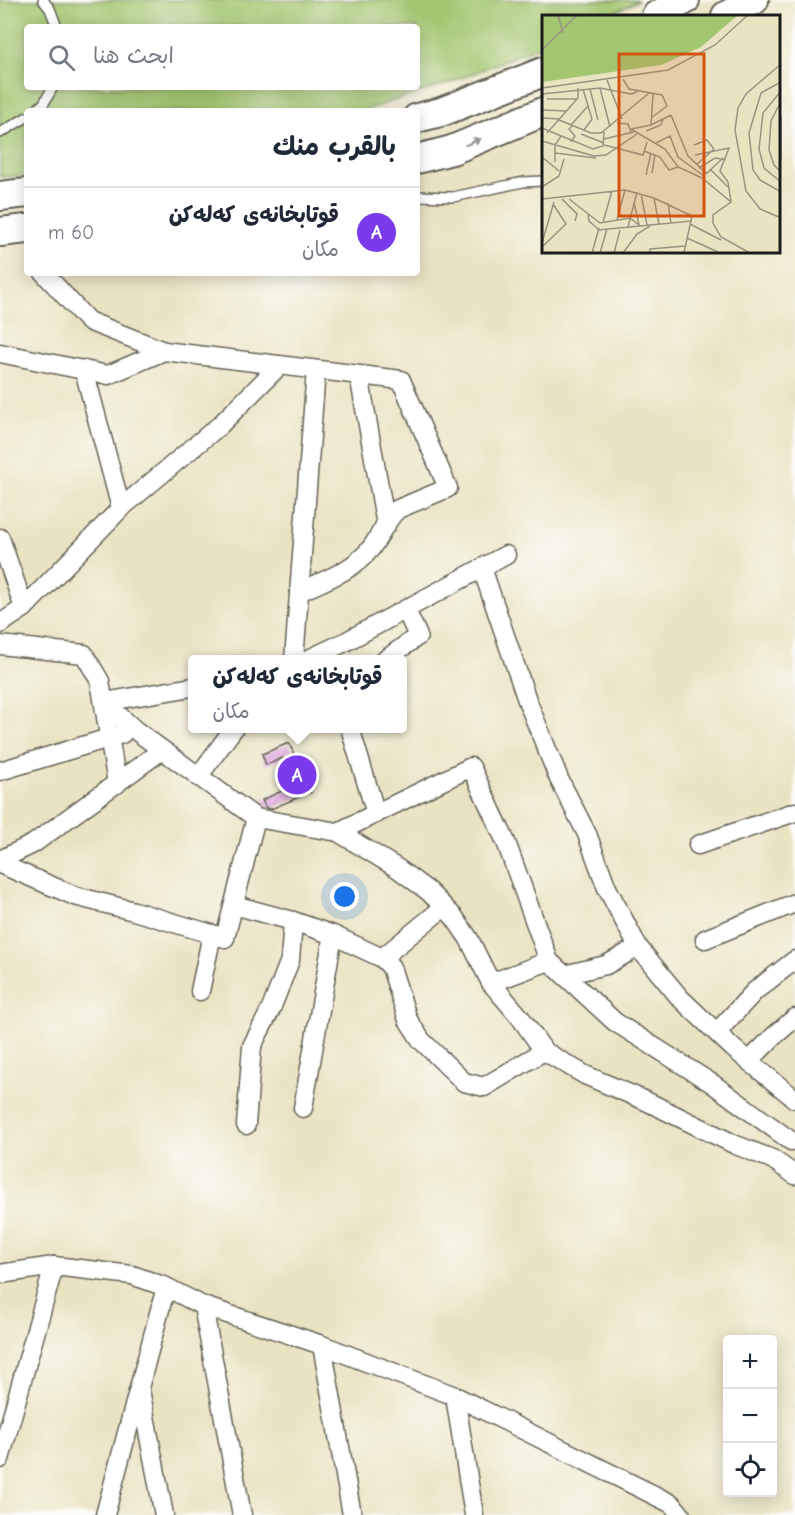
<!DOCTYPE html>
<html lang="ar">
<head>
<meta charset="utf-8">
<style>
	:root { --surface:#fff; --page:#f6f6f7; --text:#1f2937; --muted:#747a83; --line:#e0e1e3; --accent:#7c3aed }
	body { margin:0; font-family:"Comic Neue","Playpen Sans Arabic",sans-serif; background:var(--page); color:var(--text); direction:rtl }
	.controls { position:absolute; right:18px; bottom:18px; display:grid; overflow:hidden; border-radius:6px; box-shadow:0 3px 15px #0003 }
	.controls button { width:54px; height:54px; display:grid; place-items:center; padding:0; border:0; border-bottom:2px solid var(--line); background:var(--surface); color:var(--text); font:30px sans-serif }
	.you { position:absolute; left:345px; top:897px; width:21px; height:21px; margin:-15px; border:4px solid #fff; border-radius:50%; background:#1a73e8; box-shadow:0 0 0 9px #1a73e833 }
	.badge { display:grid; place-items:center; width:39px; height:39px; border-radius:50%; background:var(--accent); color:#fff; font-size:20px; font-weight:700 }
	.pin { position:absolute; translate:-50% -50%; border:3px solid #fff; box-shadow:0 2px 6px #0006 }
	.popup { position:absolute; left:188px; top:655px; width:219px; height:78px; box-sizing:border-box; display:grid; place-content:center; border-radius:6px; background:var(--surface); filter:drop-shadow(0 2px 4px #0005); font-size:20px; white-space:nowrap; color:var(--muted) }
	.popup b { font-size:22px; color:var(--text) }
	.popup::after { content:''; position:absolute; left:50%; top:100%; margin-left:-12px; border:12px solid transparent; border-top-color:var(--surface) }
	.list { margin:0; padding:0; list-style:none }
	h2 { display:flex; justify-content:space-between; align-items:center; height:78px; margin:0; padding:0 24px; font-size:26px }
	h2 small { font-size:20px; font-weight:400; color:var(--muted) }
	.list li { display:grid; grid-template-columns:39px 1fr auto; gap:18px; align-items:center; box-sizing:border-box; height:90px; padding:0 24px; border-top:2px solid var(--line) }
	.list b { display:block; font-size:22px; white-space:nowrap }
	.list p { margin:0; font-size:20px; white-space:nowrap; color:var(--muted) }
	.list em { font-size:20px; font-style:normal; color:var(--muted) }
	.icon { flex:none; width:33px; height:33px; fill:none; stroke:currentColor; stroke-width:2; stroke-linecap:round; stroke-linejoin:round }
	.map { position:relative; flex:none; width:795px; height:1515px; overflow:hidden; direction:ltr }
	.search { position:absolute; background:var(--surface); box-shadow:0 3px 15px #0003; left:24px; top:24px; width:396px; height:66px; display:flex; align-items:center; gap:15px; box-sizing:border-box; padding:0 21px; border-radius:6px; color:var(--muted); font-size:22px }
	.panel { position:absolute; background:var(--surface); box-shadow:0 3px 15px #0003; left:24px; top:108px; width:396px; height:168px; border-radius:6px; direction:rtl }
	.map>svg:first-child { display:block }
	.park { fill:#a3c670; stroke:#607146; stroke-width:1.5; fill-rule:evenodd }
	.building { fill:url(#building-hatch) }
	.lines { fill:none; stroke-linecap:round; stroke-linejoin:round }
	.lane-casing { stroke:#646256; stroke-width:12 }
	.street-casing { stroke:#646256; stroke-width:21 }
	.primary-casing { stroke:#646256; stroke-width:32 }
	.lane { stroke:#fff; stroke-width:9 }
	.street { stroke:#fff; stroke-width:18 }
	.primary { stroke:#fff; stroke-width:28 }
	.oneway { fill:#999 }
	.inset-road { fill:none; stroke:#979380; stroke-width:1.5 }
	.view { fill:#d4530e; fill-opacity:0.15; stroke:#d4530e; stroke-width:3 }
	.inset-edge { fill:none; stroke:#1c1c1c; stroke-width:3 }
</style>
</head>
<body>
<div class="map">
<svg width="795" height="1515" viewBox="0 0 795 1515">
	<defs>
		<pattern id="building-hatch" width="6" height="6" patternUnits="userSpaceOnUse" patternTransform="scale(1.5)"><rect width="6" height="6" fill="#dda0dd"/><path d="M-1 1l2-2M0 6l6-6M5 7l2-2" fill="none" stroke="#bd89bd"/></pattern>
	</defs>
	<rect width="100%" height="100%" fill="#fdfcf7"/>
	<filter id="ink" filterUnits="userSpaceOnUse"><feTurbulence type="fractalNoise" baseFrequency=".0167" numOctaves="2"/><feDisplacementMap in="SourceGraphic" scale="12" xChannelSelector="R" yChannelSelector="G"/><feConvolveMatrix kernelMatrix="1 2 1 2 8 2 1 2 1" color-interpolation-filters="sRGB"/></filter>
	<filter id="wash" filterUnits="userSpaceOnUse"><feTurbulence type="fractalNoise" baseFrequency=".008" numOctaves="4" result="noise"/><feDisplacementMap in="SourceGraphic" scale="24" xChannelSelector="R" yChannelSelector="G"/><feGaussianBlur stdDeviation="1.35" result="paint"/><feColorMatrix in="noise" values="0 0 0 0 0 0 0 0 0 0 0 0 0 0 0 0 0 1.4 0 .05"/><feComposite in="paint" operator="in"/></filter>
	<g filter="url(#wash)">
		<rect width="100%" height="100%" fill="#e9e3c2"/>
		<!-- park -->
		<path class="park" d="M0 0H639L607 16H543V45L452 82 362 111H27V176L0 177ZM27 27H417V87H27Z"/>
		<g id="blocks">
			<!-- building -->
			<path class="building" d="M289 743 311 792 271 809 266 808 262 800 295 785 283 758 266 765 262 754Z"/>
		</g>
	</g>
	<g filter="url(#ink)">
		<use href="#blocks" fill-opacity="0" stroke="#646256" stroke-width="1.5"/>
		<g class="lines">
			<defs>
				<g id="lane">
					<path d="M43 0 50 9 57 27"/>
					<path d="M35 111 44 103 53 87"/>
					<path d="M0 133 27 117"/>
					<path d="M417 196 453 197 523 182 543 181"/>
				</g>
				<g id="street">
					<path d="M44 273 88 321 164 351 401 380 448 488 398 509C386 519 381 535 371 548 353 571 325 580 299 592"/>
					<path d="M0 353 108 375 164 351"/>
					<path d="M84 370 121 508"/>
					<path d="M359 375 386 525"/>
					<path d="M0 538 24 608"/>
					<path d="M482 568 527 700 559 779 587 834 607 888 638 947 680 998 734 1049 795 1099"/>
					<path d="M0 624 24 608 121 508 220 425 280 365"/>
					<path d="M0 645 84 654 100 681 117 784"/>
					<path d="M294 660 316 370"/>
					<path d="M307 660 345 642 506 555"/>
					<path d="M385 660 418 636 406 610"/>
					<path d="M104 702 135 730 256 818 338 832 397 868 428 891 454 917 469 939 491 983 520 1017 544 1051 585 1075 646 1101 736 1145 772 1159 795 1175"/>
					<path d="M104 702 192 687"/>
					<path d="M350 728 376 814"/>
					<path d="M0 771 122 734"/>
					<path d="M198 777 234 728"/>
					<path d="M338 832 471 767 506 842 549 961 615 1022 713 1084 791 1141"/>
					<path d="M698 845 795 812"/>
					<path d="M0 860 33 844 162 750"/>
					<path d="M0 864 75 896 134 911 225 938 256 818"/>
					<path d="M234 905 293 921 333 935 382 958 391 967 408 1020 421 1040 464 1082 484 1087 544 1051"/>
					<path d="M705 939 795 903"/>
					<path d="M382 958 444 907"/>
					<path d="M564 975 606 965 638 947"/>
					<path d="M491 983 549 961"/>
					<path d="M200 991 212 934"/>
					<path d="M717 1032 755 991 795 960"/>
					<path d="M749 1061 774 1036 795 1018"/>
					<path d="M303 1108 333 935"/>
					<path d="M246 1125 252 1046 271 1009 290 960 293 921"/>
					<path d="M0 1274 54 1266 132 1275 166 1287 203 1306 322 1345 455 1396 672 1504 681 1515"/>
					<path d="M203 1306 242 1515"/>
					<path d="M322 1345 352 1515"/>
					<path d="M140 1390 164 1515"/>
					<path d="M455 1396 474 1515"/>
					<path d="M0 1459 54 1266"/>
					<path d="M105 1515 166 1287"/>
				</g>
				<g id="primary">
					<path d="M656 16 685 0"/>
					<path d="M726 16 754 0"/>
					<path d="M417 118 441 112 543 72"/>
					<path d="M417 159 452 150 543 112"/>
					<path d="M0 196 27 193"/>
					<path d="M0 232 27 229"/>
				</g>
			</defs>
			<!-- lane casing -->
			<use href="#lane" class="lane-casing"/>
			<!-- street casing -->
			<use href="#street" class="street-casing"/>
			<!-- primary casing -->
			<use href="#primary" class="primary-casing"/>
			<!-- lane -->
			<use href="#lane" class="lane"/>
			<!-- street -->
			<use href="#street" class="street"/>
			<!-- primary -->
			<use href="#primary" class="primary"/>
		</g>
		<!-- one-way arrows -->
		<defs><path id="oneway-solid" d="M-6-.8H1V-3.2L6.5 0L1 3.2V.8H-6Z" transform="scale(1.5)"/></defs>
		<use class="oneway" href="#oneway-solid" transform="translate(473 142) rotate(-23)"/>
	</g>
	<!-- overview -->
	<g transform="translate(542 15)">
		<rect width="238" height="238" fill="#e9e3c2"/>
		<path d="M0 0H196L159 32 119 50 0 67Z" fill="#a3c670"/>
		<path class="inset-road" d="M16 0 21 18M0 35 35 0M239 49 204 79 196 93 193 115 204 176 218 194 239 203M81 64 87 74 120 80 125 91 109 103M65 65 80 104M239 67 219 78 207 118 211 155 218 165 239 177M0 73 126 55 173 30 206 0M58 73 68 112M41 74 50 104 42 115M48 74 56 105M239 76 221 98 217 134 222 153 239 167M0 79 58 73 89 79 95 77M5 84H35M239 86 229 106 227 135 232 150 239 157M0 95 24 96M129 100 146 141 165 159M239 101V145M0 103 18 104M17 105 49 118H59L107 78M75 108 86 109 89 117M29 110 46 91M109 110 111 79M0 113 51 134 61 131 62 117M89 114 123 134 136 152 160 163 189 187 171 200V208L179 222 208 238M89 114 109 110 129 100M104 116 119 110 121 104M5 118 36 83V73M39 119 62 128M62 124 92 117M0 126 52 141 64 140 95 119M29 127 33 121 27 114 30 111M114 128 128 121 136 142 162 161M62 130 101 140 105 127M152 130 165 125 172 134M102 136 118 142 127 155 136 152M13 138 54 143M153 140 187 133 178 156 186 167 189 187M0 142 17 156M13 147V130L19 121M154 150 172 134M157 153 173 143 184 145M169 155 186 172M110 158 113 139M164 159 181 143M104 160 109 138M0 172 17 161 22 144M99 179 105 210M112 183 117 209M0 184 83 175 112 183 150 201 142 238M20 184 35 199 33 206M27 184 58 208 88 203 97 210 92 187M126 188 129 208M46 199 47 206 56 214M75 205 83 175M61 207 70 176M148 209 179 225M86 212 95 177M56 215 150 206M145 223 176 237M0 228 12 187M0 232 24 209 11 189M50 238 57 213M58 238 65 214M72 238 78 215M81 238 95 219 108 211M108 238V234L143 231"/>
		<path class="view" d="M77 39H162V201H77Z"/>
		<rect width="238" height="238" class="inset-edge"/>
	</g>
</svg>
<div class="controls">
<button>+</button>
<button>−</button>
<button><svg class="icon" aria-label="locate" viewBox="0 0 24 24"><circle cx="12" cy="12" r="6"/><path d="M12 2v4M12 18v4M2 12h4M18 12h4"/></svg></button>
</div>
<div class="you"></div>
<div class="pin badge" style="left:297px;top:775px">A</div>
<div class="popup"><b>قوتابخانەی کەلەکن</b>مكان</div>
<div class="search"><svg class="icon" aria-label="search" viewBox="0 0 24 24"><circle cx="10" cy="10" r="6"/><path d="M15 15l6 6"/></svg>ابحث هنا</div>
<section class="panel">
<h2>بالقرب منك<small></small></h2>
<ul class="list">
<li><span class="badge">A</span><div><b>قوتابخانەی کەلەکن</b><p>مكان</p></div><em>60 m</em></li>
</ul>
</section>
</div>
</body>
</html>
